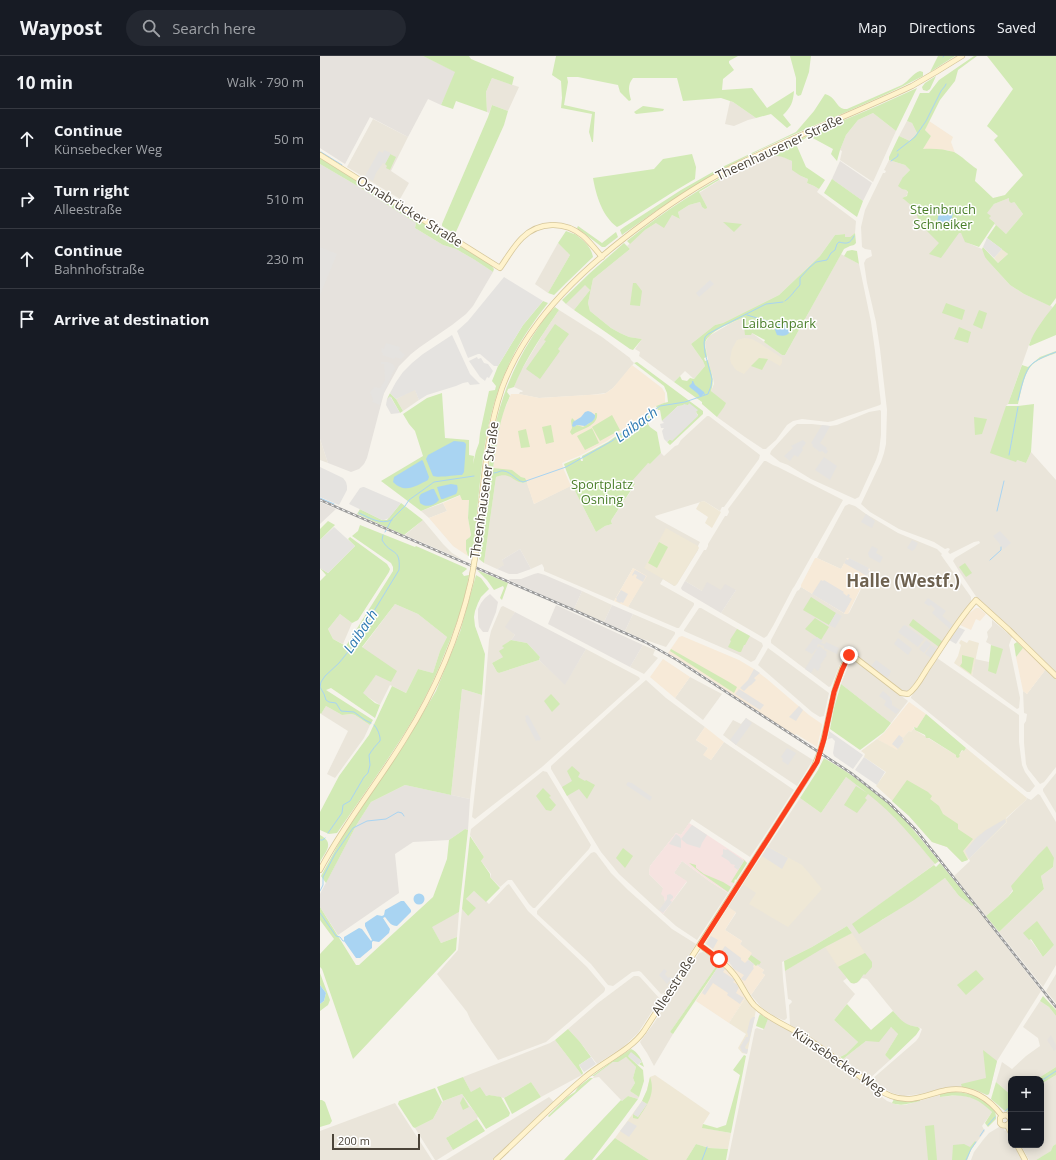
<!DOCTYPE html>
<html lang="en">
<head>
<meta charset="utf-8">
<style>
	:root { --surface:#171b24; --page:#242831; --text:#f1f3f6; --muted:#9ea1a6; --line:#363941 }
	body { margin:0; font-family:"Open Sans",sans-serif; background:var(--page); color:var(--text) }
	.controls { position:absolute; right:12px; bottom:12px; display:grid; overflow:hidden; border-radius:8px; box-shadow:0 2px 10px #0003 }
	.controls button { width:36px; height:36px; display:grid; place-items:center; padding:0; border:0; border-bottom:1px solid var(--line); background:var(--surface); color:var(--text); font:20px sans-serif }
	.scale { position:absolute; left:12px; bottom:10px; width:88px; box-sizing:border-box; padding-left:4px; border:2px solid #4b4439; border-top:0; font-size:11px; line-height:14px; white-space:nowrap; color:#4b4439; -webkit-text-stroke:3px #fff; paint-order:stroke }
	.stop { position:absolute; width:12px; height:12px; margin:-9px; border:3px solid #fc3f1d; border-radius:50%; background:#fff }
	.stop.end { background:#fc3f1d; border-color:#fff; box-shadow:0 1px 4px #0008 }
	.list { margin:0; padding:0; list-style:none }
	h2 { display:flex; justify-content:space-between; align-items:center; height:52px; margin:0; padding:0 16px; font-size:17px }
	h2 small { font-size:13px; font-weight:400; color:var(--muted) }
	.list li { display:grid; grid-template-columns:26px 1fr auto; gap:12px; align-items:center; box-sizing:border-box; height:60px; padding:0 16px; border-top:1px solid var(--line) }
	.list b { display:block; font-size:15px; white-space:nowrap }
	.list p { margin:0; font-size:13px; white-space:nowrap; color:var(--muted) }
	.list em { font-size:13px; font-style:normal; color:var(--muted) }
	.icon { flex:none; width:22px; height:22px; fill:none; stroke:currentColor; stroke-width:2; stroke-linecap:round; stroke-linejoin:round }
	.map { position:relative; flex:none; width:736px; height:1104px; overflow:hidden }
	header { display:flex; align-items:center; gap:24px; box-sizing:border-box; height:56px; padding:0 20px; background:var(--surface); border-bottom:1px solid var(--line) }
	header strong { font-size:19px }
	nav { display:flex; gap:22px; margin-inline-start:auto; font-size:14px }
	.search { width:280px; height:36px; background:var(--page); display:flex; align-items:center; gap:10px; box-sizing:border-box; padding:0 14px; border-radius:22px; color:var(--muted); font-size:15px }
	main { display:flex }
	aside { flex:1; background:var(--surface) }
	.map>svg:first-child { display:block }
	.residential { fill:#eae5da; fill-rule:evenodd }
	.commercial { fill:#f7ead8 }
	.industrial { fill:#e6e2dd }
	.education { fill:#efe8d6 }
	.medical { fill:#f6e3e0 }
	.green { fill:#d2eab5 }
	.parking { fill:#e5e3e0 }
	.water { fill:#a9d4f2 }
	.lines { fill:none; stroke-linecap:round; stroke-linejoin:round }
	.stream { stroke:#a9d4f2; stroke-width:1 }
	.secondary-casing { stroke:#d6c79b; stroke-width:6 }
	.secondary { stroke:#fff3cd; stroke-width:4.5 }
	.rail-casing { stroke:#9a9a9a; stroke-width:2.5 }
	.rail { stroke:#fff; stroke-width:1; stroke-dasharray:3; stroke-linecap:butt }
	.secondary-bridge-casing { stroke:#d6c79b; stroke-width:6; stroke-linecap:butt }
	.secondary-bridge { stroke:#fff3cd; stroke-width:4.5 }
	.route { stroke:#fc3f1d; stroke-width:5 }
	.labels { text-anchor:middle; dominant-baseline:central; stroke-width:3; stroke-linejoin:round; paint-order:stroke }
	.street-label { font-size:13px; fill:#4b4439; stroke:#fff }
	.park-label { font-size:13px; fill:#4a7f2a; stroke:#fff }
	.water-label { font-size:14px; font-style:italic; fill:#2e7ab2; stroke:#fff }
	.district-label { font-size:17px; font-weight:bold; fill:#6e6250; stroke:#fff }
</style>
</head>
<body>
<header>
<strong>Waypost</strong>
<div class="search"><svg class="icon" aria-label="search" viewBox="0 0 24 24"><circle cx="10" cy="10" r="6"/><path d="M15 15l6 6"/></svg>Search here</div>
<nav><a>Map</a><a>Directions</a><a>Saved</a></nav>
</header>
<main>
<aside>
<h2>10 min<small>Walk · 790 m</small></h2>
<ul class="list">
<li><svg class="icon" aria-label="ahead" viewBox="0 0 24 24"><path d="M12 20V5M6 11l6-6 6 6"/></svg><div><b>Continue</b><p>Künsebecker Weg</p></div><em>50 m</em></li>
<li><svg class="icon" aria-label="right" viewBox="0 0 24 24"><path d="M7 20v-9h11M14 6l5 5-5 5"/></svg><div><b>Turn right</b><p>Alleestraße</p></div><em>510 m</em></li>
<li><svg class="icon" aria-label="ahead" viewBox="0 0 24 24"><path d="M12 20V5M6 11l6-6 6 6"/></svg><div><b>Continue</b><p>Bahnhofstraße</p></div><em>230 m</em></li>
<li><svg class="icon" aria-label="arrive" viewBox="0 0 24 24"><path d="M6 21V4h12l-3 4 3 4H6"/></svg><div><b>Arrive at destination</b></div></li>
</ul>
</aside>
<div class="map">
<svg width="736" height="1104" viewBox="0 0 736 1104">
	<rect width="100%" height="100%" fill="#f6f3ec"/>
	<!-- residential -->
	<g class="residential">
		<path d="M172 22 199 31 188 55 172 49 169 57 167 56 166 36Z"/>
		<path d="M410 45 413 46 436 62 428 64 414 70 405 68Z"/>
		<path d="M553 57 576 75 553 126 520 104 522 95 520 94 526 79 538 64Z"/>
		<path d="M53 63 88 81 71 115 89 127 80 143 27 111Z"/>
		<path d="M587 65 592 67 597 77 590 85 579 80Z"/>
		<path d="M459 99 472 105 481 120 488 123 487 127 494 130 499 133 497 136 536 165 535 177 530 181H525V178L515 179 500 200 459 239 403 267 395 269 371 288 383 305 385 310 374 323 365 315 354 326 319 300 320 296 315 293 322 283 309 281 300 277 291 272 270 255 268 247 273 223 310 193 307 190 325 174 336 167 352 159 360 163 358 156 369 149 380 146 382 151 385 152H387V151L379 137 406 120 443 102Z"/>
		<path d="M569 104 585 109 590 114 583 121 584 133 587 135 588 138 585 141 582 142 638 177H641L648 187 662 193 668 205 690 229 704 238 733 251 710 286 688 348 686 350 697 404 706 407 711 396 736 424V616L690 572 663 548 655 539 639 515 633 505 635 502 660 487 659 485 654 486 630 498 628 496 630 493 628 492 625 493 614 486 579 473 550 456 541 448 561 406 564 397 566 388 567 354 560 293 556 266 547 227 544 207 546 203 552 200 551 194 545 193 542 191 541 171 545 154 563 117H565L566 115 564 114Z"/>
		<path d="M689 142 695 147 703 158 686 178 674 168 675 167 669 162 666 157 674 148Z"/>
		<path d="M238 187 250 199 228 237 215 228Z"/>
		<path d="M521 198 539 208 551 266 555 295 561 348 560 349 513 365 508 366 482 363 473 365 467 369 456 384 448 391 446 393H443L425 381 397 361 405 348 391 335 394 328 393 322 388 304 385 287 389 280 411 267 423 262 432 277 462 299H465Z"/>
		<path d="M265 228 270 234 254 254 246 248Z"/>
		<path d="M239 254 282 281 310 302 311 304 314 307 302 322 293 332 286 337 270 339 219 342 199 338 200 336H202L203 335 194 331 199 318 223 278Z"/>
		<path d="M95 333 99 344 83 355 76 343Z"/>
		<path d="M560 354 561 355V379L559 395 556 404 539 441 535 443 491 423 468 409 460 406 450 398 451 395 473 371 477 368H492L510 370 517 369 549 356Z"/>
		<path d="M387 360H389L440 399 439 403 404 451H402L400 455 384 445 335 460 336 462 380 486 378 490V494L357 528 354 530 343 523 340 528 374 547V549L359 572H357L308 551 326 520 313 512 294 545 224 515V512L222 508 211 513 200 493 182 504 185 509 177 513 164 507 176 421 181 419H188L199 426 203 427 207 426 214 448 252 429 276 476 285 470 292 468 291 465 292 463 315 429 296 413 328 407 330 408 341 397 344 400 355 390 358 389 361 384Z"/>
		<path d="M0 383 8 407 0 404Z"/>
		<path d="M444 405H446L453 409 458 411 523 444 474 531 473 532 453 570 447 580 444 582 401 557 416 534 382 535 365 525 384 494H386L388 490V488L405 460H407L409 456 408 453Z"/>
		<path d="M123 447 127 455 109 462 101 455Z"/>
		<path d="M529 448 535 450 546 458 578 477 617 493 622 498 621 499 651 541V545L590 634 586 636 582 635 572 628 531 596 526 594 511 630 509 631 451 587V584L477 535 479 534 481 531 525 558 529 557 550 515V513L528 502H527L521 513 497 502 525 450Z"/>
		<path d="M103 464 123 488 132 497 143 504 85 479Z"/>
		<path d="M262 535 292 549 284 566 254 553Z"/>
		<path d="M75 548 98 558 127 581 120 595 113 617 98 613 86 637 70 629 60 649 42 637 56 619 42 592Z"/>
		<path d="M183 550 195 556 186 571 195 579 191 584 183 590 184 592 183 601 172 607 177 616 179 617 219 604 245 628 266 593 319 621 320 623 222 711 155 763 152 761 154 743 164 647 169 584 171 575 181 551Z"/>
		<path d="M379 552H381L442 587 443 590 435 604 431 606 419 599 364 575V574Z"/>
		<path d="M20 558 32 567 23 588 13 583 8 573Z"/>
		<path d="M313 558 355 576V578L346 591 320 582 305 575Z"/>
		<path d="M672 564 692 581 689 589 700 642 699 652 697 653 652 620 655 603 669 606 668 615 675 591 666 586 668 581 667 576 672 570Z"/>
		<path d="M323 589 335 594 333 599 338 602 324 618 310 611Z"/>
		<path d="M448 592 509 637 504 660 500 661 492 656 438 609Z"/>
		<path d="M617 602 699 659V686L702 709 705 716 715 730 710 736H707L591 642V641Z"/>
		<path d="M531 603H532L588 645 571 667 521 628Z"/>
		<path d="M726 613 736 624V711L724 726 720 728 708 713 706 708 704 687V668L706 665 707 658 704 657 703 635 707 638Z"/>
		<path d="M370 621 402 638 383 664 355 642Z"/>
		<path d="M326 624 346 642 385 671 376 684 388 692 384 699 391 704 404 686 474 734 447 776 430 801 372 763 361 779 356 777 330 810 329 818 343 832 345 846 343 858 367 826 354 817 362 805 389 825 408 837 377 884 356 870 337 853 299 818 281 796 270 778 231 713V710L303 644Z"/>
		<path d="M142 633 162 639 150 743 131 739Z"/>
		<path d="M6 650 22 659 31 658 35 659 50 669 44 682 15 722 7 718 28 675 1 658Z"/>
		<path d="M426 662 493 704 477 730 416 689 403 679 413 664 421 668Z"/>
		<path d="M223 715 227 716 271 789 269 793 215 852H213L209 848 192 824H188L180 831 170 821 171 818 161 805 164 801 150 779 151 773Z"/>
		<path d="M736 717V757L723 735V733Z"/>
		<path d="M526 721 562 748 587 774 615 808 533 868 539 877 559 865 562 864 625 822 639 840 652 850 654 849 721 935 677 1005 669 1038 667 1039 648 1032 629 1031 600 1038 584 1040 572 1037 562 1031 551 1024 596 985 599 981 602 973 598 971 587 969 582 966 547 923 542 922 538 926 534 928 530 926 527 922 523 925 535 938 514 964 538 986 526 998 520 1001 470 969 469 949 472 946 471 944 468 943 465 915 505 890 532 877 527 870 492 891 462 906 463 923 467 962 465 964H463L454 960 441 951 431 939 445 919 442 917 444 914 428 904 420 888 422 885 405 874 416 857 408 851 480 742 501 757Z"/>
		<path d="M718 738 720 739 736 766V909L723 931 679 876 724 833 721 820 733 811 734 802 717 800 705 815 688 841 666 860 634 820 650 805 649 803 687 766 686 763 706 744 707 742 711 744ZM710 883 734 889 723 901Z"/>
		<path d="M274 796 276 797 291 817 308 834 352 873 376 888 344 937 341 938 321 916 319 915 312 916 293 930 288 929 271 908 217 858V855L243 827 271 797Z"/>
		<path d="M189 828 208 855 267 911 285 932V934L284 936 226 986 178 1004 151 965 147 956 117 918 138 894 142 853 148 860 146 843 154 835 169 848 187 829Z"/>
		<path d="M139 856 137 881 121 887 111 870Z"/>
		<path d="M383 896 399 906 350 976 353 978 334 1010 327 997 321 988 320 986 334 967 379 897Z"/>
		<path d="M736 918V947L726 935Z"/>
		<path d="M314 920H318L320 921 340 943 318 977 303 991 277 1008 260 986 248 973 278 947Z"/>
		<path d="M720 945 729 951 736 960V1011L717 1023H691V1039L676 1026 682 1006 692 1013 706 1000 720 990 718 982 703 971Z"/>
		<path d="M448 963 470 974 551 1032 567 1045 578 1049H585L620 1039V1041L640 1039 653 1042 665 1049 672 1056 668 1062 662 1070 665 1075 651 1094 647 1104H408L435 973 437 972 443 974Z"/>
		<path d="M571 971 578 978 565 999 570 1004 549 1023 523 1003 546 985Z"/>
		<path d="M235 984 262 1019 221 1041 211 1026 184 1042 169 1039 166 1040 151 1036 143 1021 230 987Z"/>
		<path d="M306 1001 316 1011 313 1022 315 1027 310 1035 319 1041 318 1043 308 1040 302 1045 279 1021 273 1022 274 1020 293 1006Z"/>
		<path d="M736 1019V1088L733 1090 732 1095 716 1104H709L701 1089H721V1028Z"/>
		<path d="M142 1038 149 1049 158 1060 157 1063 126 1082 133 1094 117 1104H115L95 1072 113 1063 120 1050 123 1045Z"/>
		<path d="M229 1041 234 1046 172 1104H126Z"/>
		<path d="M75 1047 112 1104H0V1075Z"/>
		<path d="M679 1071 683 1072 685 1075 687 1074 691 1082V1089H694L702 1104H651L654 1096 663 1084 669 1077Z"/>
	</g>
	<!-- commercial -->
	<g class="commercial">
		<path d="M609 65 633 81 631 86 635 97 627 94H602L611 80 605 74Z"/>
		<path d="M312 309 342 332 345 337V347L336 350 287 385 259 400 242 407 244 414 251 430 214 448 205 422 201 421 194 417 173 413 178 378 183 357 191 338H199L219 342 283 338 286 337 293 332Z"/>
		<path d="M141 439 149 443 148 462 151 479 150 481 146 484V494L148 500 133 490 109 462 127 455 123 447Z"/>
		<path d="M495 502H497L521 513 526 503 528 502 550 513 528 558H525L481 531V529Z"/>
		<path d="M313 512 327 520 308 551 294 545Z"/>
		<path d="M656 552H659L666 558 660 565 656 563 651 574 640 569 647 559Z"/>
		<path d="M362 580 419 604 434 613 447 623 489 659 502 668V670L497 691 476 678 475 679 454 667 385 620 348 597 359 581Z"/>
		<path d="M703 592 726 613 707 638 703 635 696 601Z"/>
		<path d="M343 603 370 621 355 642 330 621Z"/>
		<path d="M589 646 606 658 597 672 594 671 591 676 589 675 582 683 584 685 577 695 557 683 564 677Z"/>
		<path d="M385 671 404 686 391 704 383 699 388 692 376 684Z"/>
		<path d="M408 851 416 856 405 874 422 885 420 888 432 897 428 904 444 914 442 917 445 919 431 939 411 909 385 887Z"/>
		<path d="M400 908 410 918 426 941 409 967 376 945Z"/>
	</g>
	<!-- industrial -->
	<g class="industrial">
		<path d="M0 0H103L136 16 121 49 108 43 88 81 50 61 25 108 0 92Z"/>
		<path d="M520 105 552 127 543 145 512 123Z"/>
		<path d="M0 108 41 132 96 167 95 172 123 189 136 193 155 204 173 216 153 250 146 258 132 269 100 291 91 298 79 310 64 337 47 402 44 408 39 413 31 416 8 407 0 383Z"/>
		<path d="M0 446 16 453 0 468Z"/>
		<path d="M200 493 211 513 197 518H189L177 513 184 509 182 504Z"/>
		<path d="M218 517 225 519 262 535 254 553 189 524 190 523H201L214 518Z"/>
		<path d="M365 525 382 535 387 526 401 534 405 528 416 534 401 557 362 534 361 532Z"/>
		<path d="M170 538 178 546 176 556 168 576H163L159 571 158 562V553L161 547 165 542Z"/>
		<path d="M236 549 323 589 310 611 228 568Z"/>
		<path d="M292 549 313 558 305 575 284 566Z"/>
		<path d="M195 556 266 593 245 629 219 604 220 601 207 587 191 584 195 579 185 571Z"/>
		<path d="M85 729 150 743 148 774 145 773 129 784 93 786 75 798 79 837 18 879 0 851V838L37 768 51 746Z"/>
		<path d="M731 979 736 989V993L734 995 727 984Z"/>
	</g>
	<!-- education -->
	<g class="education">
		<path d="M682 193 688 198 678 207 674 202Z"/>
		<path d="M425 282 432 283 441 288 462 302V307L460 310 448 303 442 314 431 310 424 318 416 314 411 307 410 303 412 293 417 284Z"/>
		<path d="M384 445 401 456 392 472 385 467 388 461 376 453 380 446Z"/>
		<path d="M346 472 378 490 379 492 357 528 355 530 324 512Z"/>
		<path d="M641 584 647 587 649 584 659 587 652 620 634 607 638 600 641 589 639 587Z"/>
		<path d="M594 672 595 674 636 699 637 701 643 694 644 695 646 692 707 742 706 744 686 762 687 766 649 803 642 806 627 791 612 786 589 760 556 730 566 716 544 701 545 698 541 695 557 683 577 694 584 685 582 683 589 675 591 676Z"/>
		<path d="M448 791H449L482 809 488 816 502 833 468 871 429 848 436 837 423 828Z"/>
		<path d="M532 877 545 897 518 911 505 891Z"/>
		<path d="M426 941 433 951 436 954 427 998 422 997 418 992 426 978 409 967Z"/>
		<path d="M335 1019 390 1057 383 1068V1072L411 1077 408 1093 389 1092 376 1088 366 1104H329L295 1082 322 1045 327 1034 330 1021Z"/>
	</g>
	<!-- medical -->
	<path class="medical" d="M369 767 425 804 427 807 416 824 415 823 414 825 415 826 408 837 389 825 362 805 354 817 367 825 343 858 339 854 345 846 344 841 341 838 343 832 329 818 330 810 356 777 361 779Z"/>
	<!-- green -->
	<g class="green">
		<path d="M103 0H149L151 3 194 21 192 29 172 22 166 36 167 56 136 45 133 53 121 49 135 16Z"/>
		<path d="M236 0H418L409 5V7L414 14 403 23 402 34 432 32 447 52 474 35C473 47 471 51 463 59L471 69 467 72 451 58 436 62 413 46 401 42 363 45 357 22H313C307 29 309 36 311 44L309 45 300 36 298 29 258 21H247L248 26 244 49 275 56 273 86H272L269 76 272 58 241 52 242 42 241 25 232 19Z"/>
		<path d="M470 0H491L489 16 481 39 478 40 476 38V22Z"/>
		<path d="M618 0H635L610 16Z"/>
		<path d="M654 0H657L638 14 635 25 620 44 605 74 611 80 603 93C612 92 625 93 634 96 642 100 649 108 657 113L655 125 673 142 685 139 703 119 674 84 678 80 667 70 693 33 667 0H736V242L730 250 704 238 690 229 668 205 665 201 662 193 663 191 678 207 688 198 667 182 676 169 686 178 703 158 695 147 694 146 691 147 689 145V142L674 148 667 157 671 160 669 162 675 167 659 191 645 186 641 177H639L621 202 609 198 619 187 604 172 599 169C597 153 594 151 582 142L587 140 588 136 586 134 582 133 578 130 583 121 590 114 585 109 569 104V101L579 80 590 85 597 77 592 67 587 65 600 37H609L619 24Z"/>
		<path d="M600 15 603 16V20C545 51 482 72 424 102 382 123 344 149 306 176L302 179 300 174 304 171 361 134 398 113 476 76 494 55 505 38C517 41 516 54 527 53L582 29C589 25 593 17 600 15Z"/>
		<path d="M616 20 610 33 607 35 603 34 602 31 605 27Z"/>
		<path d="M597 32 576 75 553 57 538 64 526 79 520 94 517 105 511 98 513 93 489 80 476 88 486 111 505 124 499 133 494 130 487 127 488 123 481 120 472 114V105C467 103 462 100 457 100 434 100 400 124 379 136L387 151V152L385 153 382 151 380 146 369 149 358 156 360 163 352 159 344 172 336 167 325 174 310 188 307 185C345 154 386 128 430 106 485 79 542 58 597 32Z"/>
		<path d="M172 49 188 55 184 69 135 178 122 170V168L168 61Z"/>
		<path d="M323 50 344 53 343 55 316 58 314 56Z"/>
		<path d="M70 98 76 101 70 114 66 112 67 110 65 108Z"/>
		<path d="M372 98 376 111 375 123 353 136 301 169 297 171C282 160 276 139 273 122L334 113 343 103Z"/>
		<path d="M0 102 171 209 174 213 173 216 155 204 136 193 123 189 95 172 96 167 41 132 0 108Z"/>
		<path d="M512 123 543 145 537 161 504 137Z"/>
		<path d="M403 166 422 168 414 176Z"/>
		<path d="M258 170 282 187 296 176 298 181 285 191H282L257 172Z"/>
		<path d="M246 175 254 178H255C263 184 271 190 273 201L246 227 234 239 228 237 250 199 238 187Z"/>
		<path d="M535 177 536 187 534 189 530 190 524 193 465 299H462L444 286 445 284 432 277 431 279H425L423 262C413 266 386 276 385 288 385 292 387 297 387 301L384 302 385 305 388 304C391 316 395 323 391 335L406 347 404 351 397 361 382 348V346L354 326 360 320 362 324 367 325 370 322 374 323 385 310 383 305 371 288 395 269 403 267 459 239 500 200 515 179 525 178V181H530Z"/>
		<path d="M304 187 310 193 273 223 268 247 270 255 291 272 300 277 309 281 322 283 313 294 310 293 254 254 270 234 265 229 246 248 242 244 270 217Z"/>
		<path d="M532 194 537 195 539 208 524 200 527 195Z"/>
		<path d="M313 227H316L322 235 320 250 310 249Z"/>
		<path d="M223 245 228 247C214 265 201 283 191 304 160 365 161 434 152 501L148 500 146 494V484L150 481 151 479 148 462 149 444H142L140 439 101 455 61 425 103 400 95 375 89 368 83 358 107 342 122 337 125 382 149 384V399L154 400 153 408 156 395 159 387 160 377 169 335 175 334 176 330 172 325 178 310 203 269Z"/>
		<path d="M626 247 645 254 642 264 622 257Z"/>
		<path d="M736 247V279L710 290 709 289C714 274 727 259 736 247Z"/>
		<path d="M235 251 239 254C223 278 205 303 194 331L188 333 187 336 190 340C179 362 177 388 173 412L192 414 201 421 205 422 207 426C194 430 192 414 176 421L164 507 159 503C165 467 166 430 171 394 176 355 190 316 211 283 218 272 225 260 235 251Z"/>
		<path d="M659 254 667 257 662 273 653 269Z"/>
		<path d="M235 268 249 278 238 293 240 295 220 323 206 313 226 285 224 284Z"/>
		<path d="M639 271 651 276 648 287 634 283Z"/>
		<path d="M736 295V297C728 300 719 303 713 308 704 316 701 337 698 348H688L702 309 708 311 720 301Z"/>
		<path d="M439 302 448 303 442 314 431 310Z"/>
		<path d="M317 306 383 355V358L350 389 347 386 350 383 351 384 378 359 376 356 368 349 358 350 342 365 340 354H338L336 350 344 347 348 346 347 337 344 330 314 307Z"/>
		<path d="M70 337 76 343 83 355 80 357 71 341 67 343Z"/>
		<path d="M714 348 711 396 706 407 697 404 696 406 670 397 686 350H698Z"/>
		<path d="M333 353 335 356 336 361 330 362 328 368 330 371 337 376 341 397 330 408 328 407 312 425 315 428 292 463 291 465 292 468 285 470 276 476 252 429 246 414 244 408 260 401 261 405H263L262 400 288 386Z"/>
		<path d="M275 357H277C279 370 261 373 252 379L250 376 252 372 251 365 252 362 255 365 254 371 257 369 263 371C269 367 276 365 275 357Z"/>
		<path d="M292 359 300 374 280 385 272 371Z"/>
		<path d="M654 361 667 363 662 378 655 379Z"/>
		<path d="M231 369 234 386 226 388 222 371Z"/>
		<path d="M272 372 279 387 265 394 257 380Z"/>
		<path d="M206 373 210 391 201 392 198 375Z"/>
		<path d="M81 447 103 464 84 479 37 458 40 453 62 464H67Z"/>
		<path d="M8 465 15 469 0 484V473Z"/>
		<path d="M40 469 95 491 96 490 146 512 147 513 142 517 144 520 149 519C145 545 136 570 126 594 117 618 106 641 93 663 70 702 43 739 17 777L9 778 0 774V756L19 720 49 679 72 630 86 637 98 613 113 617 120 595 127 581 98 558 75 548 42 591 77 615 71 626 56 619 43 637 55 647 60 649 55 662 11 632 6 634 53 664 50 669 35 659 31 658 22 659 6 650 1 658 0 657V525L6 519 0 512 8 517 35 490 28 483 30 481 67 508 70 513 69 516 38 564 32 567 20 558 8 573 13 583 26 590 73 515V511L71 507 32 480 38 475Z"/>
		<path d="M339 486 348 491 337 512 328 507Z"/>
		<path d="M645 507 652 517 646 521 639 511Z"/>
		<path d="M157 514 188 527 182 544 180 542 184 532 183 530 174 534 167 524Z"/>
		<path d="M156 519 161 522 169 533 161 541 158 547 155 555 154 561 155 570 165 598 162 639 142 633 131 739 85 729 51 746 37 768 6 827 1 820 24 778 86 686 116 635 140 576Z"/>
		<path d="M491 541 516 557 509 569 483 554Z"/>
		<path d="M495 562 509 571 501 584 485 573Z"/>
		<path d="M593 563 623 586 619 591 589 569Z"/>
		<path d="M417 573 430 580 425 589H424L421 596H419L408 591 411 585 410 584Z"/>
		<path d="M191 584 207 587 220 601 219 604 179 617 177 616 172 607 183 601 179 595 184 592 182 590Z"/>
		<path d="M697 586 703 592 696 601 694 588Z"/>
		<path d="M671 589 683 593 676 618 668 615Z"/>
		<path d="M351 593 409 626 417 631 414 637 350 595Z"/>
		<path d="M642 599 654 602 651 618 640 610 642 607Z"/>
		<path d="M521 628 571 667 564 676 540 694 510 673 514 652Z"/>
		<path d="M231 638 240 648 232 656 224 645Z"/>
		<path d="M606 658 646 692 644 695 642 694 639 699 640 700 638 702 636 701V699L609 682H606L605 679 595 674 594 671 597 672Z"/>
		<path d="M504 702C528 716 551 732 572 751 589 767 603 786 619 805L615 808C594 783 574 758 548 738L545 742 547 744 537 757 524 749 536 730 547 737 526 721 501 757 480 742 498 714Z"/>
		<path d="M252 710 260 717 258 721 265 725 266 724 275 729 267 743 259 733 247 740 242 731 252 725 247 715Z"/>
		<path d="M587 724 608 736 612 740 610 743 619 750 623 758 638 768V773L653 783 643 795 648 804 642 806 627 791 612 786 589 760 572 745Z"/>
		<path d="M223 732 231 740 229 741 236 749 231 755 226 754 216 740Z"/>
		<path d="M145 773 148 774 139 856 112 871 121 887 137 881 136 894 33 1003 2 913 0 911V898L14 883 0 864V851L36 909H39L113 841 127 803 129 784Z"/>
		<path d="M0 779C15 787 6 795 0 806Z"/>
		<path d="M150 780 164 801 161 805 170 818V821L180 832 166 846 154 835 146 843 156 852 148 860 142 853Z"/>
		<path d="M727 790 734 802 733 811 721 820 724 833 679 876 666 860 688 841 693 835 691 830 717 800Z"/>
		<path d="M303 792 313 800 305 812 296 802Z"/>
		<path d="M423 803 427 807 416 824 415 823 414 827 411 826 424 805Z"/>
		<path d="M369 807 376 809V812L384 818 403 826 411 831 408 836 381 817Z"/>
		<path d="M620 807 654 849 652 850 639 840 625 822 594 844 539 878 532 868 614 809 616 811Z"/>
		<path d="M717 865 734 889 723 901 711 883 709 884 703 877Z"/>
		<path d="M527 870 532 877 505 891 465 915 464 905 492 891Z"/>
		<path d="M545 897 552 906V911L545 919 544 918C540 922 539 929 531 927L518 911Z"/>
		<path d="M431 899 441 906 439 909 438 908 436 910 428 903Z"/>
		<path d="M399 906 400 908 353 978 350 976Z"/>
		<path d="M656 914 664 923 646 939 637 929Z"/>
		<path d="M0 917 10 944 8 949 0 955V948L4 945 6 937 0 929Z"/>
		<path d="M723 940 736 954V960L729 951 720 945Z"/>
		<path d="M527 948 551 974 573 955C582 965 584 969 598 971L600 973 596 979 570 1004 565 999 578 978 571 971 559 986 546 985 523 1003 520 1001 526 998 538 986 514 964Z"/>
		<path d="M440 958 448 963 444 973 436 970 439 960Z"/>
		<path d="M248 973 260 986 271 1001 259 1009 263 1017 262 1019 235 984Z"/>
		<path d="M311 993C318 996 322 1004 324 1011L319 1008 322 1006 308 1000 323 1014 324 1025 319 1041 310 1035 315 1027 313 1022 316 1011 306 1001 298 1006H293L274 1020H272L294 1004Z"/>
		<path d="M663 994 677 1005 669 1038 667 1039 656 1034 642 1031 641 1028 666 1022Z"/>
		<path d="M424 999 426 1000 411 1077 382 1072 383 1068 397 1072 406 1069 420 1019 413 1014Z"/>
		<path d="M736 1011V1019L721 1028V1023H717Z"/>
		<path d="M143 1021 151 1036 160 1031 166 1040 169 1039 181 1041 190 1057 189 1060 166 1073C159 1061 150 1050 142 1038L123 1045 117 1031Z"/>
		<path d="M330 1021C336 1038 327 1049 318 1063L313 1062V1058L318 1061 327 1048 322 1045 327 1034Z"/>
		<path d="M270 1022H273L229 1061 228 1060 247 1041 255 1036 258 1031Z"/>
		<path d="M211 1026 221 1041 192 1058 184 1042Z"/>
		<path d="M676 1026 691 1039V1057L685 1055 671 1043Z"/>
		<path d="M115 1032 122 1046 113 1063 95 1072 93 1071 78 1048 79 1045Z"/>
		<path d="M629 1036C645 1035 678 1042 676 1063L668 1071 665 1067 672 1056C656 1040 642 1037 620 1041V1038Z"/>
		<path d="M308 1040 318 1043 304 1062 272 1104H244L301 1044 302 1045Z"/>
		<path d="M143 1041 149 1051 143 1054 140 1047Z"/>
		<path d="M574 1043 600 1044V1045C590 1047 582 1051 572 1047Z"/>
		<path d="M0 1044H2L5 1046 12 1065 10 1068 0 1071Z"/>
		<path d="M157 1063 165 1075 133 1094 126 1082Z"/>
		<path d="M614 1069 617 1104H608L605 1070Z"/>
		<path d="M295 1082 329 1104H275Z"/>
		<path d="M655 1085 656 1086 651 1094 647 1104H632L633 1089 644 1088 650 1091Z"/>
		<path d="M376 1088 389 1092 408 1093 406 1104H366Z"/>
		<path d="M736 1088V1104H716L731 1095 733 1090Z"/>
	</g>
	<!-- parking -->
	<g class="parking">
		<path d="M64 94 71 97 65 108 63 107 56 117 53 125 45 120 59 95 63 97Z"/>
		<path d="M667 182 682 193 674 202 663 191Z"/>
		<path d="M0 191 17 198 0 239Z"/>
		<path d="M184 221 223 245 203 269 178 310H174L160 298H158L148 302 137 275 148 265Z"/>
		<path d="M390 224 394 228 379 241 376 237Z"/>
		<path d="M132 279 150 318 160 328 150 329 148 326 143 327 136 330 107 339 99 344 95 334 76 343 70 337 76 326 83 316 92 307 103 298Z"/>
		<path d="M66 287 80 291 79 294 85 299 81 303 75 301 74 303 62 299 63 297 61 296 62 292 64 293Z"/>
		<path d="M157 301 158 303 161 302 164 307 168 308 173 315 169 322 167 321 165 325 160 321 149 305Z"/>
		<path d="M61 306H68L73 308 75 312 64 337 60 349 52 346 53 344 50 336 54 331 60 332 65 324 64 308H61Z"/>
		<path d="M70 340 80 357 71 358 66 349 67 343Z"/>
		<path d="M369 347 378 354 376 356 378 360 352 385 350 383 347 386 344 383 342 375 344 372H341L340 368 344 367 342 365 358 350H362L364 348 368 349Z"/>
		<path d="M502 369 510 370 504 381 500 387 507 392 506 393 508 395 506 398 502 395 500 396 492 390 493 389 491 387Z"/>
		<path d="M483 384 486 387 482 392 483 394 478 401 474 399 470 405 464 400 473 392 471 390Z"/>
		<path d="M504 401 517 410 510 424 495 414Z"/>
		<path d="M0 411 23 422 26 426 27 430V434L19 449 0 441Z"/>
		<path d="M43 431H44L81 447 69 462 64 464H62L29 448 40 432Z"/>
		<path d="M546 458 555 465 552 472 541 466Z"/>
		<path d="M14 471 35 490 8 517 0 512V484Z"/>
		<path d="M680 475 691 487 684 493 673 480Z"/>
		<path d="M592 484 598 487 595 493 592 495 587 492Z"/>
		<path d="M552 490 558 493 556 497 563 501 560 507 549 501 548 497Z"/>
		<path d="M529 502 549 512 548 514 550 515 547 520 524 507 526 503 528 504Z"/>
		<path d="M315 514 326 520 323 526 316 522 317 519 314 518 313 520 312 519Z"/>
		<path d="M501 524 503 525 504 524 524 536 523 537 527 540 528 538 530 539 529 541 532 543 524 557 492 538Z"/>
		<path d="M301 534 308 538 303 547 301 546 300 547 296 545 297 543 296 542Z"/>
		<path d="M608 542 626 555 622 560 633 569 630 573 612 557 615 553 611 549 609 550 604 547Z"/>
		<path d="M516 557 522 560 515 572 509 569Z"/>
		<path d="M585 569 604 583 598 591 578 576 583 570Z"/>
		<path d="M638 571 645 574 636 588 629 584Z"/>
		<path d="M497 581 503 585 501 587 505 588 506 586 519 592 517 598 504 592V590L498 588 497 590 498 592 499 590 507 596 506 598 507 599 500 609 501 610 498 615 494 612 491 617 485 613 497 593H496L492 598 485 594 494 582 496 583Z"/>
		<path d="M578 582 592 593 588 599 574 588Z"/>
		<path d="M606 584 611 588 604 597 599 593Z"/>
		<path d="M611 589 617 593 611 602 605 598Z"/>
		<path d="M556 604 571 615 570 617V618L567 622 551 610Z"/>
		<path d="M434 613 440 617 434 622 436 624 431 629 429 630 424 635 420 632 428 624Z"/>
		<path d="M419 633 444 649 440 654 415 638Z"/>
		<path d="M563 635 571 642 570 643 572 645V649L580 654 576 658 564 649 566 645 559 640Z"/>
		<path d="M479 650 483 654 476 665 469 661Z"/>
		<path d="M208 659 221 683 219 685 218 684 216 685 205 664 206 663 205 660Z"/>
		<path d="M426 662 432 667 416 689 410 684Z"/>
		<path d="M509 675 543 699 533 713 514 700 513 697 515 685 512 682 508 683Z"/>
		<path d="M579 679 583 682 582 683 584 685 578 693 572 688Z"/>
		<path d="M467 692 476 697 468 709 462 705 463 703 461 701Z"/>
		<path d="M544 701 565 716 557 729 535 714Z"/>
		<path d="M308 726 312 727 332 741 330 745 306 729Z"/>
		<path d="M685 763 686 766 649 803 645 795 656 782 666 774Z"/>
		<path d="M372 769 387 779 382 787 380 792 367 788 361 783V792L349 788 356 778 360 781 361 783Z"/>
		<path d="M447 792H450L468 802 462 813 442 800Z"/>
		<path d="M403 793 406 794 407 793 424 805 418 814 414 811 415 809 411 808 409 805 401 800 403 798Z"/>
		<path d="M350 838 353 840V842L350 844 352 846 343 857 339 854 347 843V839Z"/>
		<path d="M391 880 398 884 393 893 386 888Z"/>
		<path d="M405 890 421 902V904L425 907 428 904 434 908 433 911 434 912 425 925 421 923 424 919 414 913 409 906 399 899Z"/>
		<path d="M399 909 405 913 403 916 415 924 413 926 418 929 417 930 419 931 416 937 424 942 420 948 407 939 408 937 393 927 385 939 382 937Z"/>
		<path d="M344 913 347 915 345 918 348 922 349 921 352 922 347 928 339 919Z"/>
		<path d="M433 961H435L429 985 425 991 426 993H428L427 998 422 996 420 991 426 981H428V979L427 976 430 964Z"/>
		<path d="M311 996 322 1005 318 1009 308 1000Z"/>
		<path d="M271 1001 276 1008 264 1016 259 1009Z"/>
		<path d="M322 1045 327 1048 318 1061 313 1058Z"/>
		<path d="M308 1065 317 1070 309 1081 300 1075Z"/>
	</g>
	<!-- water -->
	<g class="water">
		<path d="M623 150 626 151 633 157 631 166 626 172 621 170 617 166 620 152Z"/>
		<path d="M471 264 473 265 474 266C471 276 469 282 457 279L455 274 457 268H462Z"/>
		<path d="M372 325H373L375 329 384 336 385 339H384V338L380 341C378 336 372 334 369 330L372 327Z"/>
		<path d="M268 355 271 356 275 359C276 365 269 367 265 370L257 369 254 371 252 370 253 366 261 361 265 356Z"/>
		<path d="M134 385 144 386 146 388 144 416 142 419C134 419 119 422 113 420L106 403 108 399Z"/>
		<path d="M102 404 103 405 109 421 108 424C96 430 85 438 73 426L74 421Z"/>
		<path d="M131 428 137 429C138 432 138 435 136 438L123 443H121L117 431Z"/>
		<path d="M112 433H114L119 444C114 450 106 452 100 447L99 441 101 438Z"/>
		<circle cx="99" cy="843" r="5.5"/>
		<path d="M81 845H84L91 854V856L77 870C71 870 69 866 65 861L63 862 70 873 69 877 59 886 53 885 52 886V892L40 902H36L24 885V881L39 872 42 873 51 885 52 884 45 870V867L57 859 62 860 64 859 65 854Z"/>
		<path d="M0 929 6 937 4 945 0 948Z"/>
	</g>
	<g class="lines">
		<!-- stream -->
		<g class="stream">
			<path d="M623 1 624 0"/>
			<path d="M577 95 595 81 606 65 621 35 625 30 626 28"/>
			<path d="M1 96 22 109"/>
			<path d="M571 105 578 100V98"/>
			<path d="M465 245C471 241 474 235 480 229V222L490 211 496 206 507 204 511 197 515 194 517 188 519 186C527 188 530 188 534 180"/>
			<path d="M427 259 457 268"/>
			<path d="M698 344C701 334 704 314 713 307 720 302 728 299 736 296"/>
			<path d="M689 399 698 351"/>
			<path d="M174 417C178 417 180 414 184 415 191 416 196 424 203 426L246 411 292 385 340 350 365 346 388 338 391 330 392 323 385 297 384 287 385 281 388 278 397 273 446 248 463 246"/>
			<path d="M0 442 14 448"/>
			<path d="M677 455 684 425"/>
			<path d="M39 457C50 462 60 469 72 464"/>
			<path d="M65 476 72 463 85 450 89 444 114 426 154 420"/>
			<path d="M670 504 681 494V491"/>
			<path d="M51 667 45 664 34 656 21 655 16 647 9 646 6 644 4 638 0 631 1 626 5 620 19 607 32 591 79 514C81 491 71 500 62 484L63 479"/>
			<path d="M8 777 22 757 23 749 30 745 44 721 48 717 50 709 49 699C52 694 56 689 60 685 61 681 57 671 54 669"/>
			<path d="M0 784H3L5 782"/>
			<path d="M0 835 3 829V821L15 798 33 772 47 765 66 763 78 756 82 757 84 760"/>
			<path d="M0 857 16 880 20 881 23 885H24"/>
			<path d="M721 1025 736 1015"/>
			<path d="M685 1055 691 1050"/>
			<path d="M668 1069 675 1061"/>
			<path d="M660 1080 664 1074"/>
			<path d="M382 1104 387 1091"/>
			<path d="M646 1104 651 1093 656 1086"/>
		</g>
		<defs>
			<g id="secondary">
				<path d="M0 99 180 212C187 202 193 191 202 182 219 165 245 165 263 180 270 186 276 194 282 201"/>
				<path d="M156 496C163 441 164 385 182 332 208 261 268 208 327 165 358 142 391 121 425 105 480 78 537 56 592 30L616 16 642 0"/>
				<path d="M0 814C24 768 57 728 84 684 115 635 138 582 151 525"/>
				<path d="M380 889C391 898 403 905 412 916 421 926 425 939 434 949 449 964 471 971 488 983 504 994 520 1005 535 1017 547 1025 557 1035 571 1040 592 1048 607 1038 627 1034 650 1030 669 1042 682 1060"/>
				<path d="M682 1060 686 1059 690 1062V1066L687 1069"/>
				<path d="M682 1060 680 1062V1067C682 1070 684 1070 687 1069"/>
				<path d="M687 1069 691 1077"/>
				<path d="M697 1089 705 1104"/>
				<path d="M176 1104C205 1077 233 1048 264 1022 282 1006 310 995 324 975L492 714C504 692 506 669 512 646 515 630 521 614 528 599L533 600 581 637 588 638C596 633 602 621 607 613 623 590 637 565 656 544L689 574 736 620"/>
			</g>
		</defs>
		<!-- secondary casing -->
		<use href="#secondary" class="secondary-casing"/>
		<!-- secondary -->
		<use href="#secondary" class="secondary"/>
		<defs>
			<path id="rail" d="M0 444 256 555 325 586 357 604 531 717 569 747 596 774 736 951"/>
		</defs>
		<!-- rail casing -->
		<use href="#rail" class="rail-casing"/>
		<!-- rail -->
		<use href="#rail" class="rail"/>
		<defs>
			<path id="secondary-bridge" d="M151 525 156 496"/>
		</defs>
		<!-- secondary-bridge casing -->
		<use href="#secondary-bridge" class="secondary-bridge-casing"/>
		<!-- secondary-bridge -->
		<use href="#secondary-bridge" class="secondary-bridge"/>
	</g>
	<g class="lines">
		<!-- route -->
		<path class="route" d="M399 903 380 889 497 706 504 683 514 636 522 614 529 599"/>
	</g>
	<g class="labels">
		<!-- street labels -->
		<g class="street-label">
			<text transform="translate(459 91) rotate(-25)">Theenhausener Straße</text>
			<text transform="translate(90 155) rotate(32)">Osnabrücker Straße</text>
			<text transform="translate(164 434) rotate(-82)">Theenhausener Straße</text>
			<text transform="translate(353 929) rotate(-57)">Alleestraße</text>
			<text transform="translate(519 1005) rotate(34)">Künsebecker Weg</text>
		</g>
		<!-- park labels -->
		<g class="park-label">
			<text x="623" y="153">Steinbruch<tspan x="623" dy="15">Schneiker</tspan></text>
			<text x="459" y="267">Laibachpark</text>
			<text x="282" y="428">Sportplatz<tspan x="282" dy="15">Osning</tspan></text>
		</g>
		<!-- water labels -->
		<g class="water-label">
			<text transform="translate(316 368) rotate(-36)">Laibach</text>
			<text transform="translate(40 575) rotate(-56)">Laibach</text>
		</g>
		<!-- district labels -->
		<g class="district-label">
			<text x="583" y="524">Halle (Westf.)</text>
		</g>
	</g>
</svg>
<div class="controls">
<button>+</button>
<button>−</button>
</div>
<div class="scale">200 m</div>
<div class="stop" style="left:399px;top:903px"></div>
<div class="stop end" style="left:529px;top:599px"></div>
</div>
</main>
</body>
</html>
